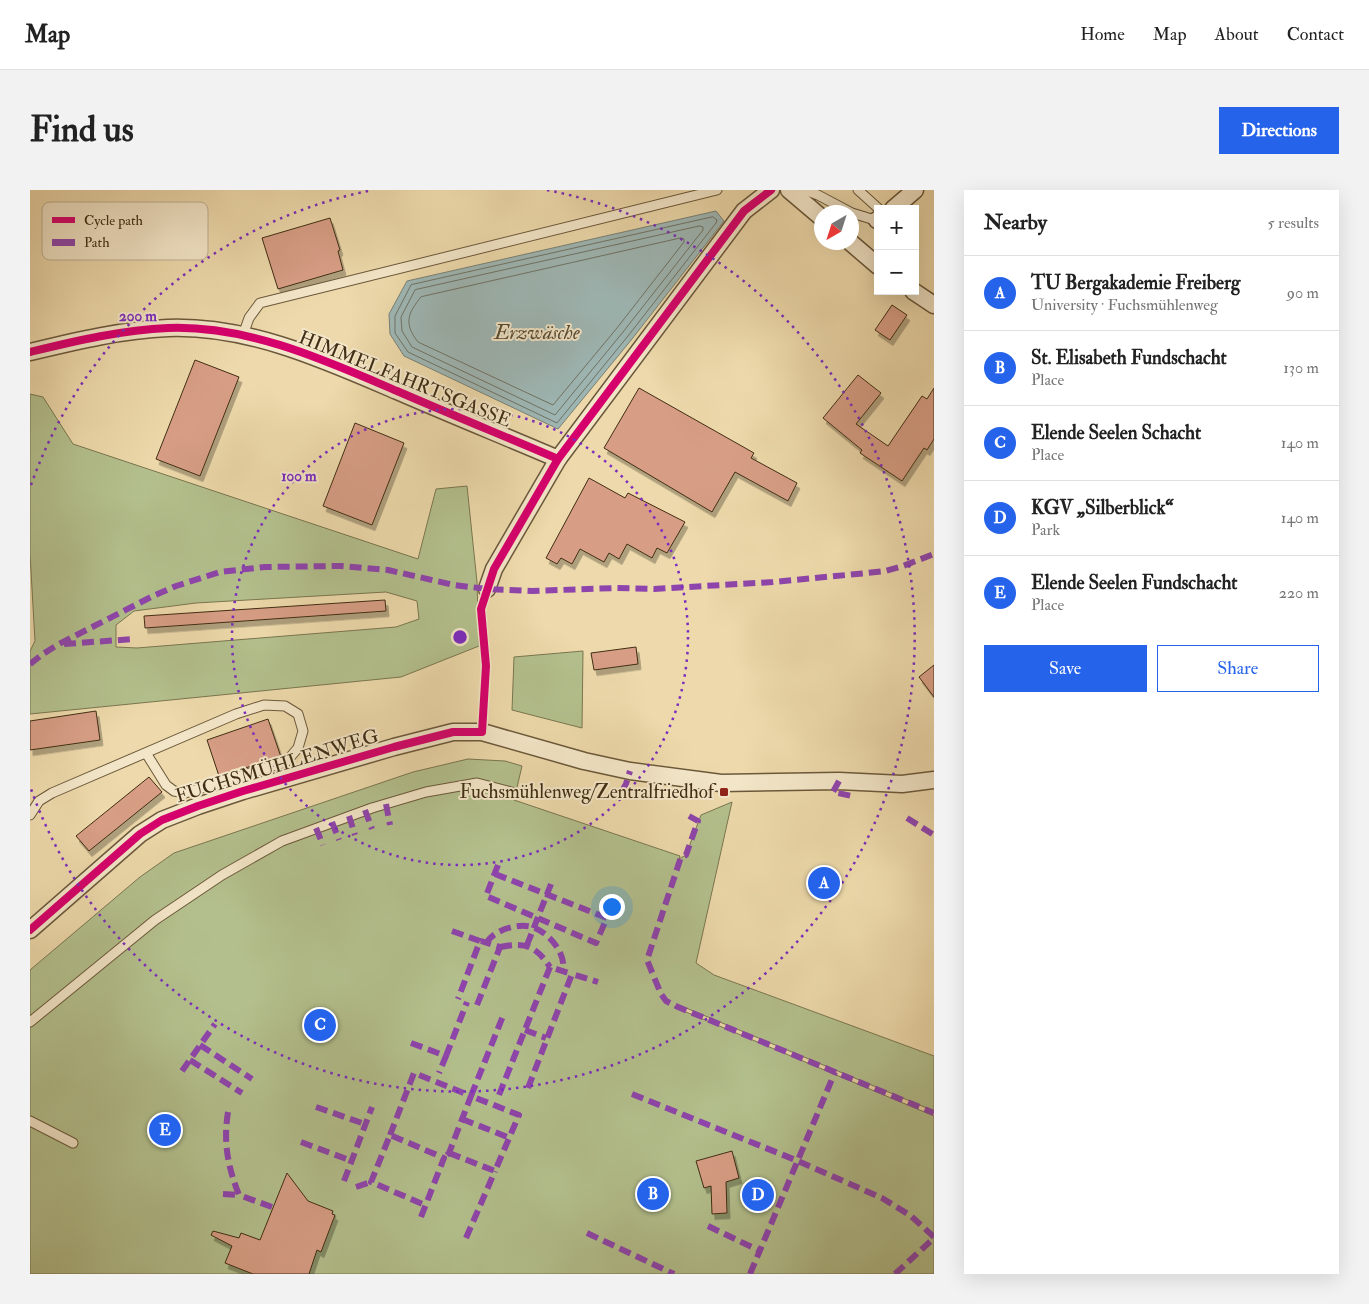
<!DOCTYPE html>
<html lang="en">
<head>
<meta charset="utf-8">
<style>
	:root { --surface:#fff; --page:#f2f2f2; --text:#222; --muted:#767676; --line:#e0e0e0; --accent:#2563eb }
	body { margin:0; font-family:"IM FELL Double Pica",serif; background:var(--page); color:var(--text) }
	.controls { position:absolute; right:15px; top:15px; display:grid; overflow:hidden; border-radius:0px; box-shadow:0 5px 20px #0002 }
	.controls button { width:45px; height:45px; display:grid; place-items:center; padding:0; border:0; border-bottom:1px solid var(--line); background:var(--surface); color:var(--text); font:25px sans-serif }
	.compass { position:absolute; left:784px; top:15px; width:45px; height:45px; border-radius:50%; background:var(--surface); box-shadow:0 5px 20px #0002; rotate:219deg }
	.you { position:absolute; left:581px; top:716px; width:18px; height:18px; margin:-12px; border:4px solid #fff; border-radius:50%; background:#1a73e8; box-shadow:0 0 0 8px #1a73e833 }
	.badge { display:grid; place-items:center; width:32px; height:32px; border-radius:50%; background:var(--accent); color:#fff; font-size:16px; font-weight:700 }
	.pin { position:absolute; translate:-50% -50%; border:2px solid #fff; box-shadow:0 1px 5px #0006 }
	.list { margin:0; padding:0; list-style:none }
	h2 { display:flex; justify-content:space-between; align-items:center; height:65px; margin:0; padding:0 20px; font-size:21px }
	h2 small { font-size:16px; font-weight:400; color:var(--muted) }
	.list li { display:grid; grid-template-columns:32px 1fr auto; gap:15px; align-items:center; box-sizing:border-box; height:75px; padding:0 20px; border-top:1px solid var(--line) }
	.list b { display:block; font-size:19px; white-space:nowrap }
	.list p { margin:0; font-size:16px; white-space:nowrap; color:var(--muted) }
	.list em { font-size:16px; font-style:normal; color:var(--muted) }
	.actions { display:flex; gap:10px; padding:15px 20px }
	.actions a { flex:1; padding:11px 0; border:1px solid var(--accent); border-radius:0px; text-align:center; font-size:18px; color:var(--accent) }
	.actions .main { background:var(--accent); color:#fff }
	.map { position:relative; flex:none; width:904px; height:1084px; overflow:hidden; border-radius:0px }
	header { display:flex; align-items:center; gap:30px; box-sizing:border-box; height:70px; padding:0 25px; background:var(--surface); border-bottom:1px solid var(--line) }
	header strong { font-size:24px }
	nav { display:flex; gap:28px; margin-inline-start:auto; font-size:18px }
	.intro { display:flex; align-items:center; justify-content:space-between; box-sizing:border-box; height:120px; padding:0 30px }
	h1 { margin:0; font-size:35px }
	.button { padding:12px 22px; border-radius:0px; background:var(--accent); color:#fff; font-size:18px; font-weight:700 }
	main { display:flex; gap:30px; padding:0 30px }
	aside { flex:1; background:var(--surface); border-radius:0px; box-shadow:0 5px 20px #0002 }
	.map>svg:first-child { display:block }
	.green { fill:#b3c08d; stroke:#7a7650; fill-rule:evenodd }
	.water { fill:#9eb7b5; stroke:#788075 }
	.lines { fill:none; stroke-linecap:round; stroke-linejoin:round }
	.shore { stroke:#6f7264; stroke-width:1 }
	.building { fill:#d79e85; stroke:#402d14; filter:url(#shadow) }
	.service-casing { stroke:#6b583a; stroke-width:11 }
	.minor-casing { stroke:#6b583a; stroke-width:19 }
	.service { stroke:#f3e6c8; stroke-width:9 }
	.minor { stroke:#f3e6c8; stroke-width:16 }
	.quiet { stroke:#8e44ad; stroke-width:6; stroke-dasharray:12 6; stroke-linecap:butt }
	.cycleway-casing { stroke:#f3e6c8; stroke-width:11 }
	.cycleway { stroke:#d6006c; stroke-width:8 }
	.ring { fill:none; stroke:#7b2cbf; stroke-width:2.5; stroke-dasharray:2.5 5 }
	.poi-dot { fill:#8f2418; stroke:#f3e6c8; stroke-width:2 }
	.labels { text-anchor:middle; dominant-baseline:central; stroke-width:4; stroke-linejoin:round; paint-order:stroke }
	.street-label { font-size:19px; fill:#402d14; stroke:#f3e6c8 }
	.poi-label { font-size:19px; fill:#402d14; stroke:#f3e6c8; text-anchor:end }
	.water-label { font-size:20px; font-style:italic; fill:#534934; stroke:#f3e6c8 }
	.key { fill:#f3e6c8; stroke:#bdae92; stroke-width:1 }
	.key-label { font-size:14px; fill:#402d14 }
	.centre { fill:#7b2cbf; stroke:#f3e6c8; stroke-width:2.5 }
	.ring-label { font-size:15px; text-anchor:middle; font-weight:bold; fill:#7b2cbf; stroke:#f3e6c8; stroke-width:4; stroke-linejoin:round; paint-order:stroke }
</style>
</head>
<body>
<header>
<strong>Map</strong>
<nav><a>Home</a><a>Map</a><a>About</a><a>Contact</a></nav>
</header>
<div class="intro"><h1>Find us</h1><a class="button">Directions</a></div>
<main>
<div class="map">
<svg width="904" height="1084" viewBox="0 0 904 1084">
	<defs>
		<filter id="shadow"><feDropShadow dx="3" dy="5.5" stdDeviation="0" flood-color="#0004"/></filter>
	</defs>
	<rect width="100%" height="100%" fill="#edd9ab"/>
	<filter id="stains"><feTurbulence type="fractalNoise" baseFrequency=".004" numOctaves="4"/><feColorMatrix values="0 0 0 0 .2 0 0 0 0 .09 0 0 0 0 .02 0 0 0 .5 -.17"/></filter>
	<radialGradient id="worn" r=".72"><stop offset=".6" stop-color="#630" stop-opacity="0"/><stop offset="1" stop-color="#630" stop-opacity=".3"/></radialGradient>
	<!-- green -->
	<g class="green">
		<path d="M0 204 13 207 43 254 388 369 406 299 437 296 447 392 449 456 371 487 0 524V461L5 451 0 364ZM356 402 387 411 389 429 366 437 107 458 86 457V435L104 421 166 413Z"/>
		<path d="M553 461 552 538 482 520 484 467Z"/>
		<path d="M438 569 475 571 492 576 484 610 650 666 649 669 656 665 671 625 702 612 666 773 684 785 904 866V921L649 815 644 817 904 926V1084H0V780L110 687 144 663 383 582Z"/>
	</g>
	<!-- water -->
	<path class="water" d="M686 21 694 31 602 149 528 239 374 166 360 144 359 124 377 91Z"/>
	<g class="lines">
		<!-- shore -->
		<g class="shore">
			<path d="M683 27 687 30 686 33 598 146 527 233 378 162 365 143V126L381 95Z"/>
			<path d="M670 36 673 37V40L593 142 525 225 382 157 372 141 371 127 385 100Z"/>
			<path d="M651 48 654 49V52L587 138 523 215 388 152C374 134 377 124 391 107Z"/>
		</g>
	</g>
	<!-- building -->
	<g class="building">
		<path d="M300 28 310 60 308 61 313 80 248 99 232 48Z"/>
		<path d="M862 115 877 125 860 150 845 140Z"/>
		<path d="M165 170 209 187 170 286 126 269Z"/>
		<path d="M828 185 851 203 826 234 858 256 892 206 897 209 904 198V249L897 260 894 258 872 291 830 263 832 260 793 228Z"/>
		<path d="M609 198 724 263 721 268 767 293 758 311 705 282 682 322 574 258Z"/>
		<path d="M325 233 374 253 342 335 293 316Z"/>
		<path d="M559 288 595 308 598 303 655 332 637 363 627 358 622 368 597 354 589 369 579 363 574 372 550 359 542 374 531 368 527 374 516 368Z"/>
		<path d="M355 410 356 421 115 438 114 426Z"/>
		<path d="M606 457 608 474 564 480 561 463Z"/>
		<path d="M904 475V507L889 487Z"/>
		<path d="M66 521 70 550 0 560V531Z"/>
		<path d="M238 529 251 567 189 586 177 550Z"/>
		<path d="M119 587 132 602 59 661 46 646Z"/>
		<path d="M702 961 709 988 696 992 697 1023 682 1024 681 996 674 998 666 971Z"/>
		<path d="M257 983 278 1011 303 1021 302 1024 305 1025 291 1062 287 1060 279 1084H223L195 1073 202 1056 181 1045 183 1041 209 1048 211 1043 230 1050Z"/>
	</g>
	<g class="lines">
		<defs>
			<g id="service">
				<path d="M775 0 788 5 820 22"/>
				<path d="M828 0 849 19"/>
				<path d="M822 23 848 31"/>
				<path d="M213 145 219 128 230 113 687 0"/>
				<path d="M0 625 9 611 22 603 206 524 234 515 255 516 268 524 273 541 268 558 256 572 155 603 144 601 136 595 116 563"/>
				<path d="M0 832 125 730 192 685 252 651 342 618 396 602 447 593 485 603"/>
				<path d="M0 931 43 953"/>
			</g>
			<g id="minor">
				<path d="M759 0 792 28"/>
				<path d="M863 19 877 7 885 0"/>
				<path d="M847 30H848"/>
				<path d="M820 52 848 76"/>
				<path d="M883 101 904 115"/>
				<path d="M0 162C46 151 91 140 138 138 218 135 295 170 367 201 420 224 474 246 528 269"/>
				<path d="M457 399 464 379 528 269 714 21 741 0"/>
				<path d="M0 740 110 644 132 630 168 616 213 601 364 557 423 542H452L554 571 600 581 691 593 809 591 872 594 904 590"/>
			</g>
		</defs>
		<!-- service casing -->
		<use href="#service" class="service-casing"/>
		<!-- minor casing -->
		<use href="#minor" class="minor-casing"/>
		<!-- service -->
		<use href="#service" class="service"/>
		<!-- minor -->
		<use href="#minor" class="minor"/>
		<!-- quiet -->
		<g class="quiet">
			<path d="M34 454 104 449"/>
			<path d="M0 474 13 464 29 454 123 406 146 396 190 382 235 377 311 376 358 380 424 395 457 399 502 401 586 398 624 399 743 392 837 383 855 381 873 376 904 364"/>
			<path d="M809 591 803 602 822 606"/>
			<path d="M592 601 596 594 600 581"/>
			<path d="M356 614 360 635"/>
			<path d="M335 620 342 639"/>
			<path d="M319 626 325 645"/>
			<path d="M659 626 668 631 656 665 651 667 617 770 631 804 636 811 648 817 904 923"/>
			<path d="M877 628 904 645"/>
			<path d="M302 632 309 650"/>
			<path d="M286 638 293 655"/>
			<path d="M468 675 456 706 566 753 582 716"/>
			<path d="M465 684 577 728"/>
			<path d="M422 741 450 751 428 809"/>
			<path d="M456 753C465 739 490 732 505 738 521 745 536 764 533 781"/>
			<path d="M497 755 521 694"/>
			<path d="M470 757C495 752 505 755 520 777"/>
			<path d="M447 815 470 757 451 751"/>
			<path d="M495 840 516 848"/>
			<path d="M381 853 416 866 409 883"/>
			<path d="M170 855 222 889"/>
			<path d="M416 866 437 812"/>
			<path d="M160 870 212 903"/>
			<path d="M152 881 185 834"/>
			<path d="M498 898 542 784 568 792"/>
			<path d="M602 904 768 971 852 1008 881 1026 904 1047"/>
			<path d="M469 905 520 777 542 784"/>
			<path d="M286 917 335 934"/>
			<path d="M198 922C193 953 198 977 209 1005L242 1017"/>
			<path d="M432 929 480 948"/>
			<path d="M360 945 384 883 441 906 419 963 415 967"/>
			<path d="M271 952 322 971"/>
			<path d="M419 963 465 981 489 925 441 906 473 826"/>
			<path d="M314 991 342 917"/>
			<path d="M326 997 341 992"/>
			<path d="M193 1004 209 1005"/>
			<path d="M391 1027 414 968 360 945 341 992 395 1015"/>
			<path d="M678 1036 730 1061"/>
			<path d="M557 1043 644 1084"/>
			<path d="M436 1048 465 981"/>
			<path d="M720 1084 805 882"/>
			<path d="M865 1084 904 1048"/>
		</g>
		<defs>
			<g id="cycleway">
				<path d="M0 162C46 151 91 140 138 138 218 135 295 170 367 201 420 224 474 246 528 269"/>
				<path d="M0 740 110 644 132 630 168 616 213 601 364 557 423 542H452L456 476 451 419 464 379 528 269 714 21 741 0"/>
			</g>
		</defs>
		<!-- cycleway casing -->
		<use href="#cycleway" class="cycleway-casing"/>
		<!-- cycleway -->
		<use href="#cycleway" class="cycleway"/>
	</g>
	<!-- distance rings -->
	<g class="ring">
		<circle cx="430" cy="447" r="228"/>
		<path d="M1 295A455 455 0 0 1 343 0M517 0A455 455 0 1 1 1 599"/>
	</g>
	<!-- markers -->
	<rect class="poi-dot" x="689" y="597" width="10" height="10" rx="2.5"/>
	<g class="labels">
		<!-- street labels -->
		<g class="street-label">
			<text transform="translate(375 189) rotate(22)">HIMMELFAHRTSGASSE</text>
			<text transform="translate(247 576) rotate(-17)">FUCHSMÜHLENWEG</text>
		</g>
		<!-- poi labels -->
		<g class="poi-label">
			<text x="684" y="602">Fuchsmühlenweg/Zentralfriedhof</text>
		</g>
		<!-- water labels -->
		<g class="water-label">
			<text x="507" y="142">Erzwäsche</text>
		</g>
	</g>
	<!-- legend -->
	<rect x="12" y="12" width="166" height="58" rx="8" class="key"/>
	<rect x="22" y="27" width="23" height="6" fill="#d6006c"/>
	<rect x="22" y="49" width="23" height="7" fill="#8e44ad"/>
	<g class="key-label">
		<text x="54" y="35">Cycle path</text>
		<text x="54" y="57">Path</text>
	</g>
	<circle cx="430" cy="447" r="8" class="centre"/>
	<g class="ring-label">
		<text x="108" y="131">200 m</text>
		<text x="269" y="291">100 m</text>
	</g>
	<rect width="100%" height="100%" filter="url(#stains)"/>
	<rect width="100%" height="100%" fill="url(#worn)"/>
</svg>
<div class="controls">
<button>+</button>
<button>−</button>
</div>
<svg class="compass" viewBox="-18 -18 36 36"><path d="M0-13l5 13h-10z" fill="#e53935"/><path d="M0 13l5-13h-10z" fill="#767676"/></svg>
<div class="you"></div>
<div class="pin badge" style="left:794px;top:693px">A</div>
<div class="pin badge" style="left:623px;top:1004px">B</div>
<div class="pin badge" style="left:290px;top:835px">C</div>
<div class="pin badge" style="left:728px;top:1005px">D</div>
<div class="pin badge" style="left:135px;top:940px">E</div>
</div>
<aside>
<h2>Nearby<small>5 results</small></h2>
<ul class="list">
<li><span class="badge">A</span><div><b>TU Bergakademie Freiberg</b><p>University · Fuchsmühlenweg</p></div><em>90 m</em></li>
<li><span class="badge">B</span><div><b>St. Elisabeth Fundschacht</b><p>Place</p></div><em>130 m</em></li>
<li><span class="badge">C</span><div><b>Elende Seelen Schacht</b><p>Place</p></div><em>140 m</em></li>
<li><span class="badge">D</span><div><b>KGV „Silberblick“</b><p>Park</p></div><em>140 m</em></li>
<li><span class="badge">E</span><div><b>Elende Seelen Fundschacht</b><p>Place</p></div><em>220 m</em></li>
</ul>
<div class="actions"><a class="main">Save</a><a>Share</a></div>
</aside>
</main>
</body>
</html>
